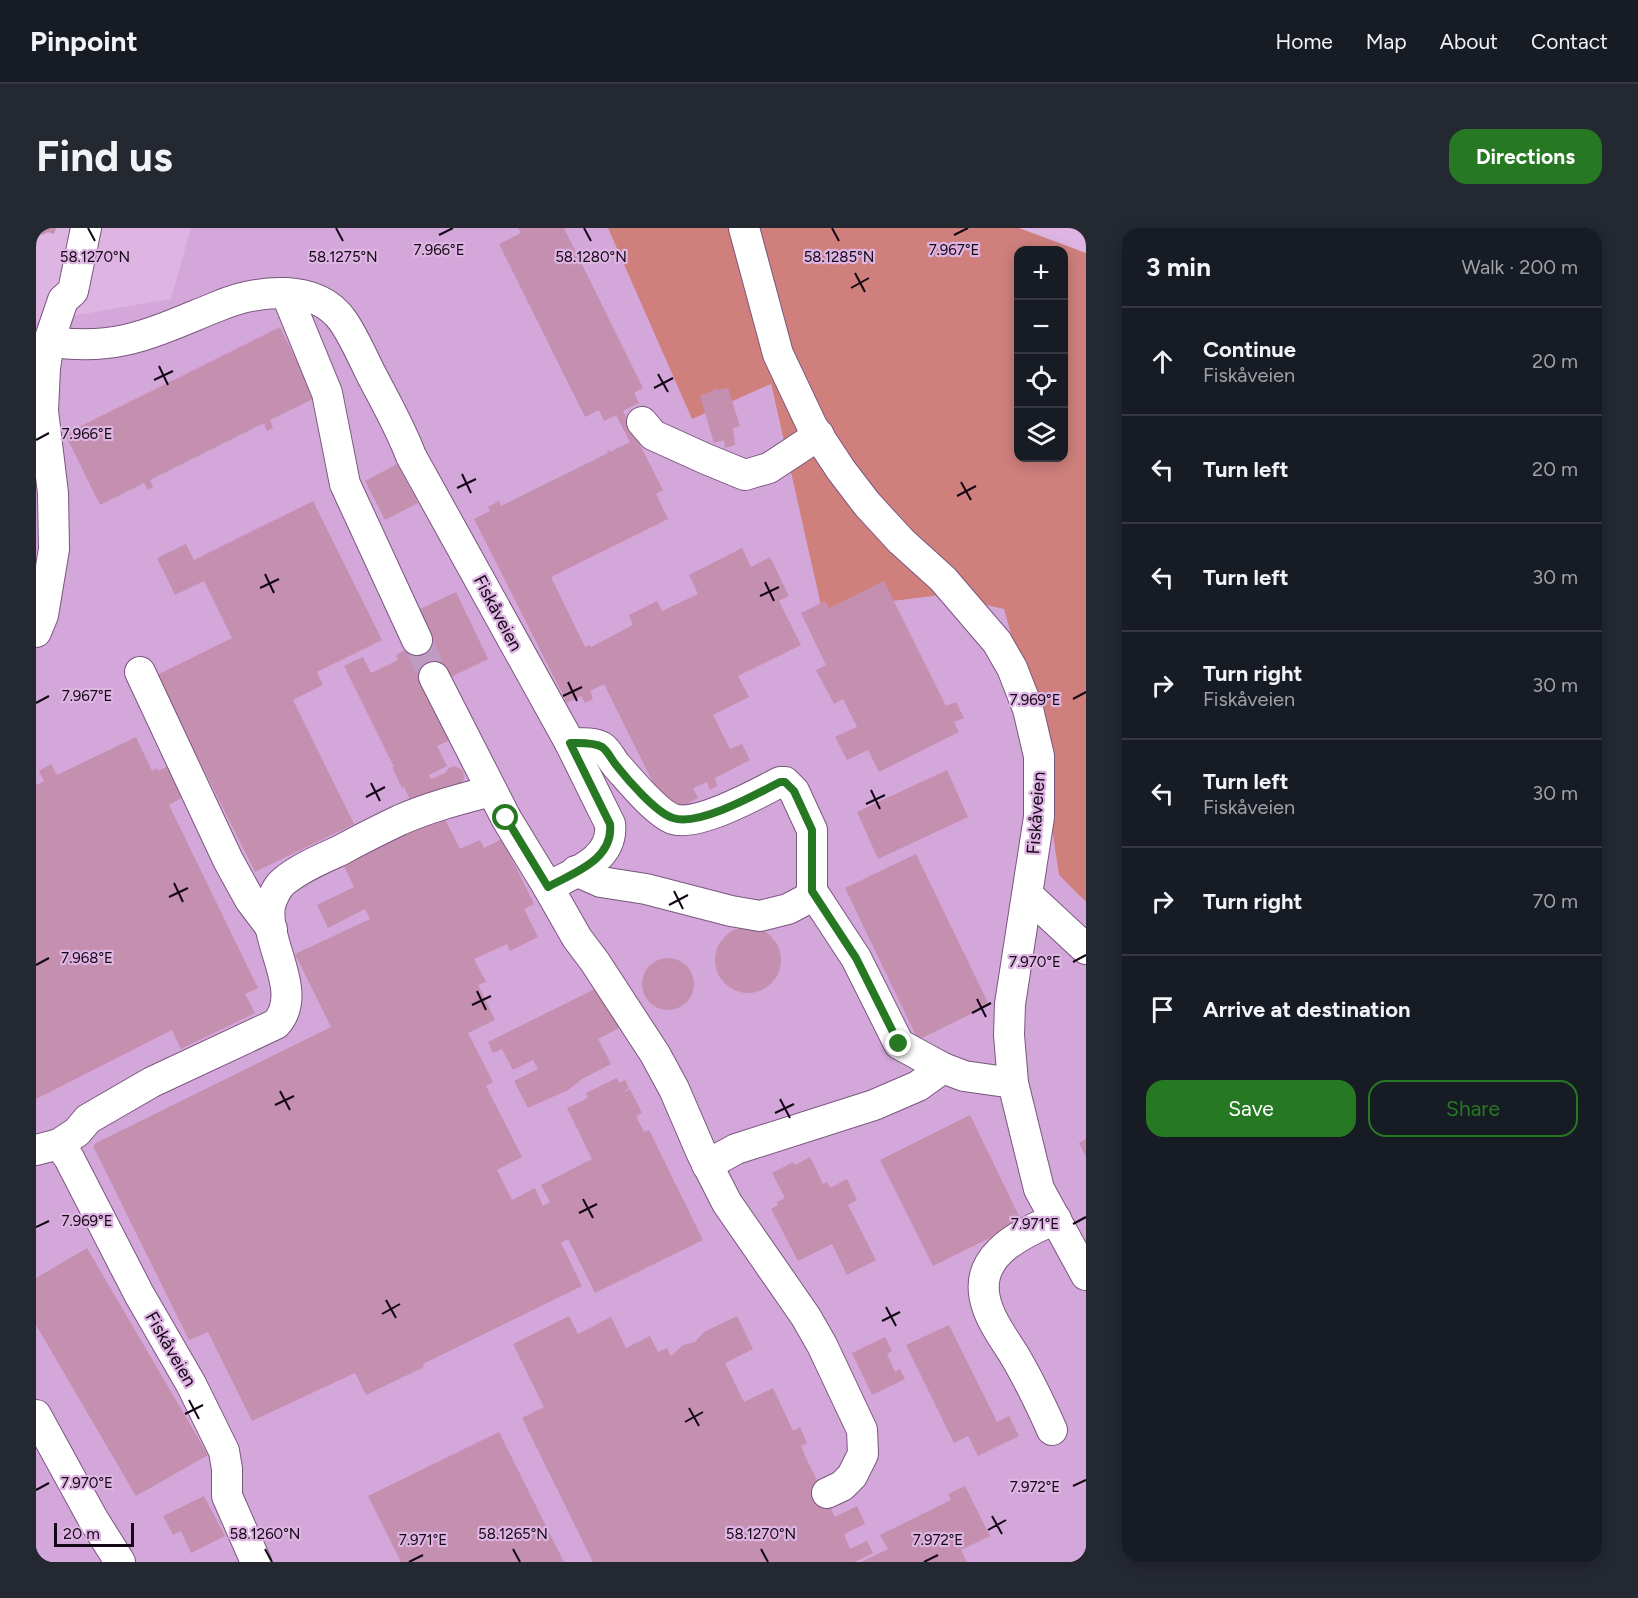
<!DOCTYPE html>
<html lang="en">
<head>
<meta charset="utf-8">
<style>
	:root { --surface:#171b24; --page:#242831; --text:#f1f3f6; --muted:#9ea1a6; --line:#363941; --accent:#267823 }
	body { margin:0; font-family:Figtree,sans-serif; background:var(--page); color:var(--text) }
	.controls { position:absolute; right:18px; top:18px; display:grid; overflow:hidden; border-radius:12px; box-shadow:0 3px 15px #0003 }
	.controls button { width:54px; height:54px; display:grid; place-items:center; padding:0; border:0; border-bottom:2px solid var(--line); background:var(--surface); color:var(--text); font:30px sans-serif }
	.scale { position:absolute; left:18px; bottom:15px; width:80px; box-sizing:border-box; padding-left:6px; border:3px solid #130615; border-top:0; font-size:16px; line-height:21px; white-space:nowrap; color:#130615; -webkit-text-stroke:4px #ddb4e2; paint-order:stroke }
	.stop { position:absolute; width:18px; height:18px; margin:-14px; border:4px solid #267823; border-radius:50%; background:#fff }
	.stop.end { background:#267823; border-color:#fff; box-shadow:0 2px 6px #0008 }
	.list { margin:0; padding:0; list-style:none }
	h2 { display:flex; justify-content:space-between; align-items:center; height:78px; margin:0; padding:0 24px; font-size:26px }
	h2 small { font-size:20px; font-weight:400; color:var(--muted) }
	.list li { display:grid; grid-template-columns:39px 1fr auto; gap:18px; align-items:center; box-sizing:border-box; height:108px; padding:0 24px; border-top:2px solid var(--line) }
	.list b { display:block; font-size:22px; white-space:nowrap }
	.list p { margin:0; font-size:20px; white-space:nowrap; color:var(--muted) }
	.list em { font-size:20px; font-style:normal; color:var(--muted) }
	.actions { display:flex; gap:12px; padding:18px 24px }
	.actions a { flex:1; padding:14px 0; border:2px solid var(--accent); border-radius:18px; text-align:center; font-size:21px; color:var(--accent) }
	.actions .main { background:var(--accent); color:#fff }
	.icon { flex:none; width:33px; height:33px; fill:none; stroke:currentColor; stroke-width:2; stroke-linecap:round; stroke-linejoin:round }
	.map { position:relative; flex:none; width:1050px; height:1334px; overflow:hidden; border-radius:18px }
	header { display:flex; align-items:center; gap:36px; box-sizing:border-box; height:84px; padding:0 30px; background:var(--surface); border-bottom:2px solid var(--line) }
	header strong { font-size:28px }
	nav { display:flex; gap:33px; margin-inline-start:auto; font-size:21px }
	.intro { display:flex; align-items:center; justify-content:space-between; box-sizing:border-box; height:144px; padding:0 36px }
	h1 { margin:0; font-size:42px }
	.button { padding:15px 27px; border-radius:18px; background:var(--accent); color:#fff; font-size:21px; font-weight:700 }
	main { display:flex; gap:36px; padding:0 36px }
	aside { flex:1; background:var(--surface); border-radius:18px; box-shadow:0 3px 15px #0003 }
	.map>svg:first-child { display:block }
	.built { fill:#d4a7da }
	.green { fill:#cf807d; fill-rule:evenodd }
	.building { fill:#c58faf }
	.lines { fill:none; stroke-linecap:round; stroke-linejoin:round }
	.minor-tunnel { stroke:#bf9ac3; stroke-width:30; stroke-dasharray:30 15; stroke-linecap:butt }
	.minor-casing { stroke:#7a567f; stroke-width:32 }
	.minor { stroke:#fff; stroke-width:30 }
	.route { stroke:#267823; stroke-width:8 }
	.ticks { fill:none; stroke:#130615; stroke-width:2 }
	.labels { text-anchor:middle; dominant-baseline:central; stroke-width:4.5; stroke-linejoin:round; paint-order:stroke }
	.street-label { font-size:18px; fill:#130615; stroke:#ddb4e2 }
	.ticks-label { font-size:15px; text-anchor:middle; fill:#130615; stroke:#ddb4e2; stroke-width:4.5; stroke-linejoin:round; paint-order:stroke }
</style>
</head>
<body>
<header>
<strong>Pinpoint</strong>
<nav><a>Home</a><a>Map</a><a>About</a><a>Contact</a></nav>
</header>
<div class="intro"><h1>Find us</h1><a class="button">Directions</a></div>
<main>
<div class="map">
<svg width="1050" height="1334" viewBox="0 0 1050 1334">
	<rect width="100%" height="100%" fill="#ddb4e2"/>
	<!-- built -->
	<path class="built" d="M155 0H572L656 190 734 155 786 382 905 367 968 380 1001 502 1023 647 1050 674V1334H0V94L135 71Z"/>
	<!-- green -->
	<path class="green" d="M572 0H983L1050 25V674L1023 647 1001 502 968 381 905 367 786 382 735 156 656 191ZM982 22H1028V230H982Z"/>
	<!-- building -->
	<g class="building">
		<path d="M0 0H20L18 6 12 4 6 7 0 6Z"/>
		<path d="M482 0H528L607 160 598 165 603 175 587 183 627 262 620 266 632 291 515 349 549 419 554 417 555 419 597 397 593 387 621 373 626 383 662 366 653 347 706 320 715 339 734 329 753 368 743 373 765 417 702 448 713 469 677 487 694 521 706 516 714 532 679 550 681 558 674 562 671 554 657 560 662 570 646 578 627 575 568 456 554 463 557 471 549 475 545 468 531 475 438 291 454 283 452 279 463 273 465 278 572 225 571 223 573 222 574 224 594 214 580 187 568 193 563 182 549 189 463 16 485 5Z"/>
		<path d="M244 99 279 170 234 192 237 200 231 203 228 195 114 252 117 259 112 262 108 255 64 277 29 206Z"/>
		<path d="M682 160V162L692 160 704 198 697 200 699 217 689 220 688 212 678 215 664 168Z"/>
		<path d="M361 236 382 275 349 292 329 253Z"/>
		<path d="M277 273 346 412 281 444 287 457 257 472 318 596 219 644 156 518 151 520 147 512 152 509 121 447 196 410 168 353 139 367 121 330 150 316 158 332Z"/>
		<path d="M848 353 910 478 920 474 928 490 918 494 923 504 843 544 832 522 811 532 799 509 821 499 807 471 798 476 780 442 790 437 765 385 789 373 793 380Z"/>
		<path d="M420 364 452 431 415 449 412 442 386 455 414 512 401 518 411 538 393 547 395 551 409 545 413 540 418 538 427 542 428 551 425 556 414 557 401 564 400 562 375 574 368 559 366 560 356 539H358L308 438 327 429 335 445 362 432 360 427 376 419 382 382Z"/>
		<path d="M100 509 116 543 121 540 122 543 132 538 147 569 133 577 222 760 209 766 219 785 145 821 136 802 0 871V557L8 553 3 543 15 536 21 547Z"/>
		<path d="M911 542 932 589 842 631 821 584Z"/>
		<path d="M407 587 424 621 444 612 448 620 466 611 498 676 488 681 502 709 474 723 471 716 438 731 450 754 442 757 459 792 432 805 457 854 450 858 486 929 461 942 476 972 499 960 507 978 514 974 505 957 556 931 531 880 552 870 550 865 581 850 583 855 589 852 593 860 588 863V864L594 861 606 885 600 888 608 904 613 902 667 1012 559 1065 532 1011 525 1015 546 1058 387 1136 388 1139 330 1167 319 1145 216 1193 172 1104 153 1112 58 920V916L295 799 259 726 334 691 329 681 292 700 281 677 318 659 307 636Z"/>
		<path d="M880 626 953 777 882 812 809 660Z"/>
		<circle cx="712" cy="732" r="33"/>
		<circle cx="632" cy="756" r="26"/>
		<path d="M563 759 583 800 562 811 575 836 546 851 532 862 492 880 478 853 502 841 497 832 477 842 466 821 457 825 452 814Z"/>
		<path d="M934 887 986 994 897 1038 844 932Z"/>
		<path d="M1050 911V929L1043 915Z"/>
		<path d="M774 929 787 956 791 954 794 960 811 951 821 972 812 977 840 1032 811 1047 796 1016 762 1033 735 981 742 977 741 974 749 970 736 945 757 934 759 937Z"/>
		<path d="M51 1020 172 1227 100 1268 0 1097V1050Z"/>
		<path d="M533 1088 542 1106 575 1089 590 1120 614 1108 622 1124 631 1120 635 1128 647 1117 659 1114 668 1104 701 1088 717 1121 689 1135 708 1174 737 1160 757 1203 764 1199 771 1215 765 1218 770 1230 799 1289 821 1278 829 1296 808 1306 814 1321 831 1313 837 1325 819 1334H557L486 1190 508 1179 477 1116Z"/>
		<path d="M913 1097 961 1194 973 1188 983 1208 942 1228 932 1208 918 1215 870 1117Z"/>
		<path d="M849 1109 856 1123 851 1126 859 1144 864 1141 869 1151 836 1167 816 1125Z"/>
		<path d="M463 1204 528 1334H365L332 1268Z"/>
		<path d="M929 1258 954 1308 925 1322 931 1334H825L852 1321 844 1307 915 1272 912 1266Z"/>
		<path d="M168 1268 189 1308 155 1325 145 1303 137 1307 127 1288Z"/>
	</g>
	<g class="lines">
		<!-- minor-tunnel -->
		<path class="minor-tunnel" d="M381 412 398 449"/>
		<defs>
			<g id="minor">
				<path d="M708 0 742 126 776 198 805 242 831 276 865 313 907 351 961 414 976 440 992 481 1003 528V589L974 776 973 807 977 855"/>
				<path d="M250 65 291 165 309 256 381 412"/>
				<path d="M13 113C80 125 120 103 180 79 218 63 279 53 307 93 318 109 326 128 335 146 349 173 364 199 375 228L534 515C543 515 558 514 566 519 571 522 576 532 580 537 592 550 620 585 637 591 662 599 721 566 744 554H749L758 563 776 602V663L820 730 863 816 907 840 928 848 977 855 1003 961 1050 1047"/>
				<path d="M606 194 617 207 670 231 709 247 733 240 783 207"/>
				<path d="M0 404 7 387 18 321 17 265 7 183 9 140 13 113 27 72 37 63 50 0"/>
				<path d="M104 444 192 632 214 672 236 701"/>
				<path d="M398 449 470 590 512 659"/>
				<path d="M534 515 574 596C578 632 537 645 512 659L541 710 559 734 619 826 638 861 666 926 691 975 770 1089 786 1117 826 1202 827 1226 816 1248 806 1258 791 1265"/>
				<path d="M540 643 565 654 610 661 695 683 724 688 752 681 771 671 776 663"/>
				<path d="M993 668 1050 721"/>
				<path d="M23 916 33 930 103 1066 155 1156 188 1223 191 1241V1268L220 1334"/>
				<path d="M0 922 23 916 41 904 52 891 116 854 240 796C269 764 228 716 234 678 236 670 241 659 247 654 262 641 285 631 303 623 323 612 343 602 364 592 393 579 425 571 455 563"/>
				<path d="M671 937 700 921 838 877 882 858 907 840"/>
				<path d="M0 1187 57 1291 84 1334"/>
				<path d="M1016 1202C1004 1175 992 1150 977 1125 968 1111 957 1096 952 1081 933 1030 981 1007 1020 991"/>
			</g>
		</defs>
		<!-- minor casing -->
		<use href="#minor" class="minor-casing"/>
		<!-- minor -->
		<use href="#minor" class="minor"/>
	</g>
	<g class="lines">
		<!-- route -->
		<path class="route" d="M470 590 512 659C537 645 578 632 574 596L534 515C543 515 558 514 566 519 571 522 576 532 580 537 591 551 620 585 637 590 662 599 721 566 744 554H749L758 563 776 602V663L820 730 863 816"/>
	</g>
	<!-- ticks -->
	<path class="ticks" d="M52 0 59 13M300 0 307 13M548 0 555 13M796 0 803 13M403 7 417 0M918 7 932 0M819 45 829 64M815 60 833 50M123 138 132 157M622 146 632 164M118 152 137 143M618 160 637 150M0 212 13 205M426 246 435 265M925 254 935 272M421 260 440 251M921 268 940 258M229 346 238 365M729 354 738 373M224 360 243 351M724 368 743 359M532 454 541 473M527 468 546 459M1037 471 1050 464M0 475 13 468M335 555 344 573M835 562 844 581M330 569 349 559M830 576 849 567M138 655 147 674M638 663 647 681M133 669 152 660M633 677 652 667M1037 734 1050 727M0 737 13 730M441 763 450 782M941 771 950 789M436 777 455 768M936 785 955 775M244 863 254 882M744 871 754 890M239 877 258 868M739 885 758 876M547 971 557 990M543 985 561 976M1037 996 1050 989M0 999 13 993M350 1072 360 1090M850 1079 860 1098M346 1086 364 1076M846 1093 864 1084M153 1172 163 1191M653 1180 663 1198M149 1186 167 1177M649 1194 667 1184M1037 1258 1050 1252M0 1262 13 1255M956 1288 966 1306M952 1302 970 1292M229 1321 236 1334M477 1321 484 1334M725 1321 732 1334M373 1334 387 1327M888 1334 902 1327"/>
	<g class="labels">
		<!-- street labels -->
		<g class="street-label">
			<text transform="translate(462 385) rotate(62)">Fiskåveien</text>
			<text transform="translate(1000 585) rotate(-86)">Fiskåveien</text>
			<text transform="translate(135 1121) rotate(60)">Fiskåveien</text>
		</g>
	</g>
	<g class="ticks-label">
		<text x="403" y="27">7.966°E</text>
		<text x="918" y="27">7.967°E</text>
		<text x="59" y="34">58.1270°N</text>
		<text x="307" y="34">58.1275°N</text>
		<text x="555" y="34">58.1280°N</text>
		<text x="803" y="34">58.1285°N</text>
		<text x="51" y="211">7.966°E</text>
		<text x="51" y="473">7.967°E</text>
		<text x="999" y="477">7.969°E</text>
		<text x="51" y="735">7.968°E</text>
		<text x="999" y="739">7.970°E</text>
		<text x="51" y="998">7.969°E</text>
		<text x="999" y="1001">7.971°E</text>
		<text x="51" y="1260">7.970°E</text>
		<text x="999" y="1264">7.972°E</text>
		<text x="229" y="1311">58.1260°N</text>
		<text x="477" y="1311">58.1265°N</text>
		<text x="725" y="1311">58.1270°N</text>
		<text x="387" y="1317">7.971°E</text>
		<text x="902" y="1317">7.972°E</text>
	</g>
</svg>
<div class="controls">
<button>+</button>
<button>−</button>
<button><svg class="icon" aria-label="locate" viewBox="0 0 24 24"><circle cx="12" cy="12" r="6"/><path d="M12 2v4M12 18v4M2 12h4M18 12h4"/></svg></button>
<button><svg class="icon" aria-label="layers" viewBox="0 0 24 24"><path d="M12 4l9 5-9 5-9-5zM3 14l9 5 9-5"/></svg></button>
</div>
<div class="scale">20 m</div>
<div class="stop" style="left:470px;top:590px"></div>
<div class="stop end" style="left:863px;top:816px"></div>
</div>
<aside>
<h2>3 min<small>Walk · 200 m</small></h2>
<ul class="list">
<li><svg class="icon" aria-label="ahead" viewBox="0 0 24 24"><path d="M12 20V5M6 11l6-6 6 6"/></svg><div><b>Continue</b><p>Fiskåveien</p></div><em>20 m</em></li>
<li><svg class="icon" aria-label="left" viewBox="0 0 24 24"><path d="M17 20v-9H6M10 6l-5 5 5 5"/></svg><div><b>Turn left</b></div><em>20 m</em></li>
<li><svg class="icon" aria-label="left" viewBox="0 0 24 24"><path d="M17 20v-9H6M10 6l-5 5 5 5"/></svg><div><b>Turn left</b></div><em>30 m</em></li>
<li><svg class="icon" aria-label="right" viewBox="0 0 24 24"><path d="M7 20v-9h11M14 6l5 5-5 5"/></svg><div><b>Turn right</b><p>Fiskåveien</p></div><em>30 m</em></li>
<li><svg class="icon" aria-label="left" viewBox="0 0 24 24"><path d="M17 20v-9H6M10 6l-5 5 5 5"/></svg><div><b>Turn left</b><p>Fiskåveien</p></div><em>30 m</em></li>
<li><svg class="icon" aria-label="right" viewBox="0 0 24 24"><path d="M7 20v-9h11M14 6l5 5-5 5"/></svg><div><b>Turn right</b></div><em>70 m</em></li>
<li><svg class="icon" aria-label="arrive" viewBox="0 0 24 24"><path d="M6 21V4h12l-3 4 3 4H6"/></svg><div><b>Arrive at destination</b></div></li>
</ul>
<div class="actions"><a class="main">Save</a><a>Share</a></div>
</aside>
</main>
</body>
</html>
